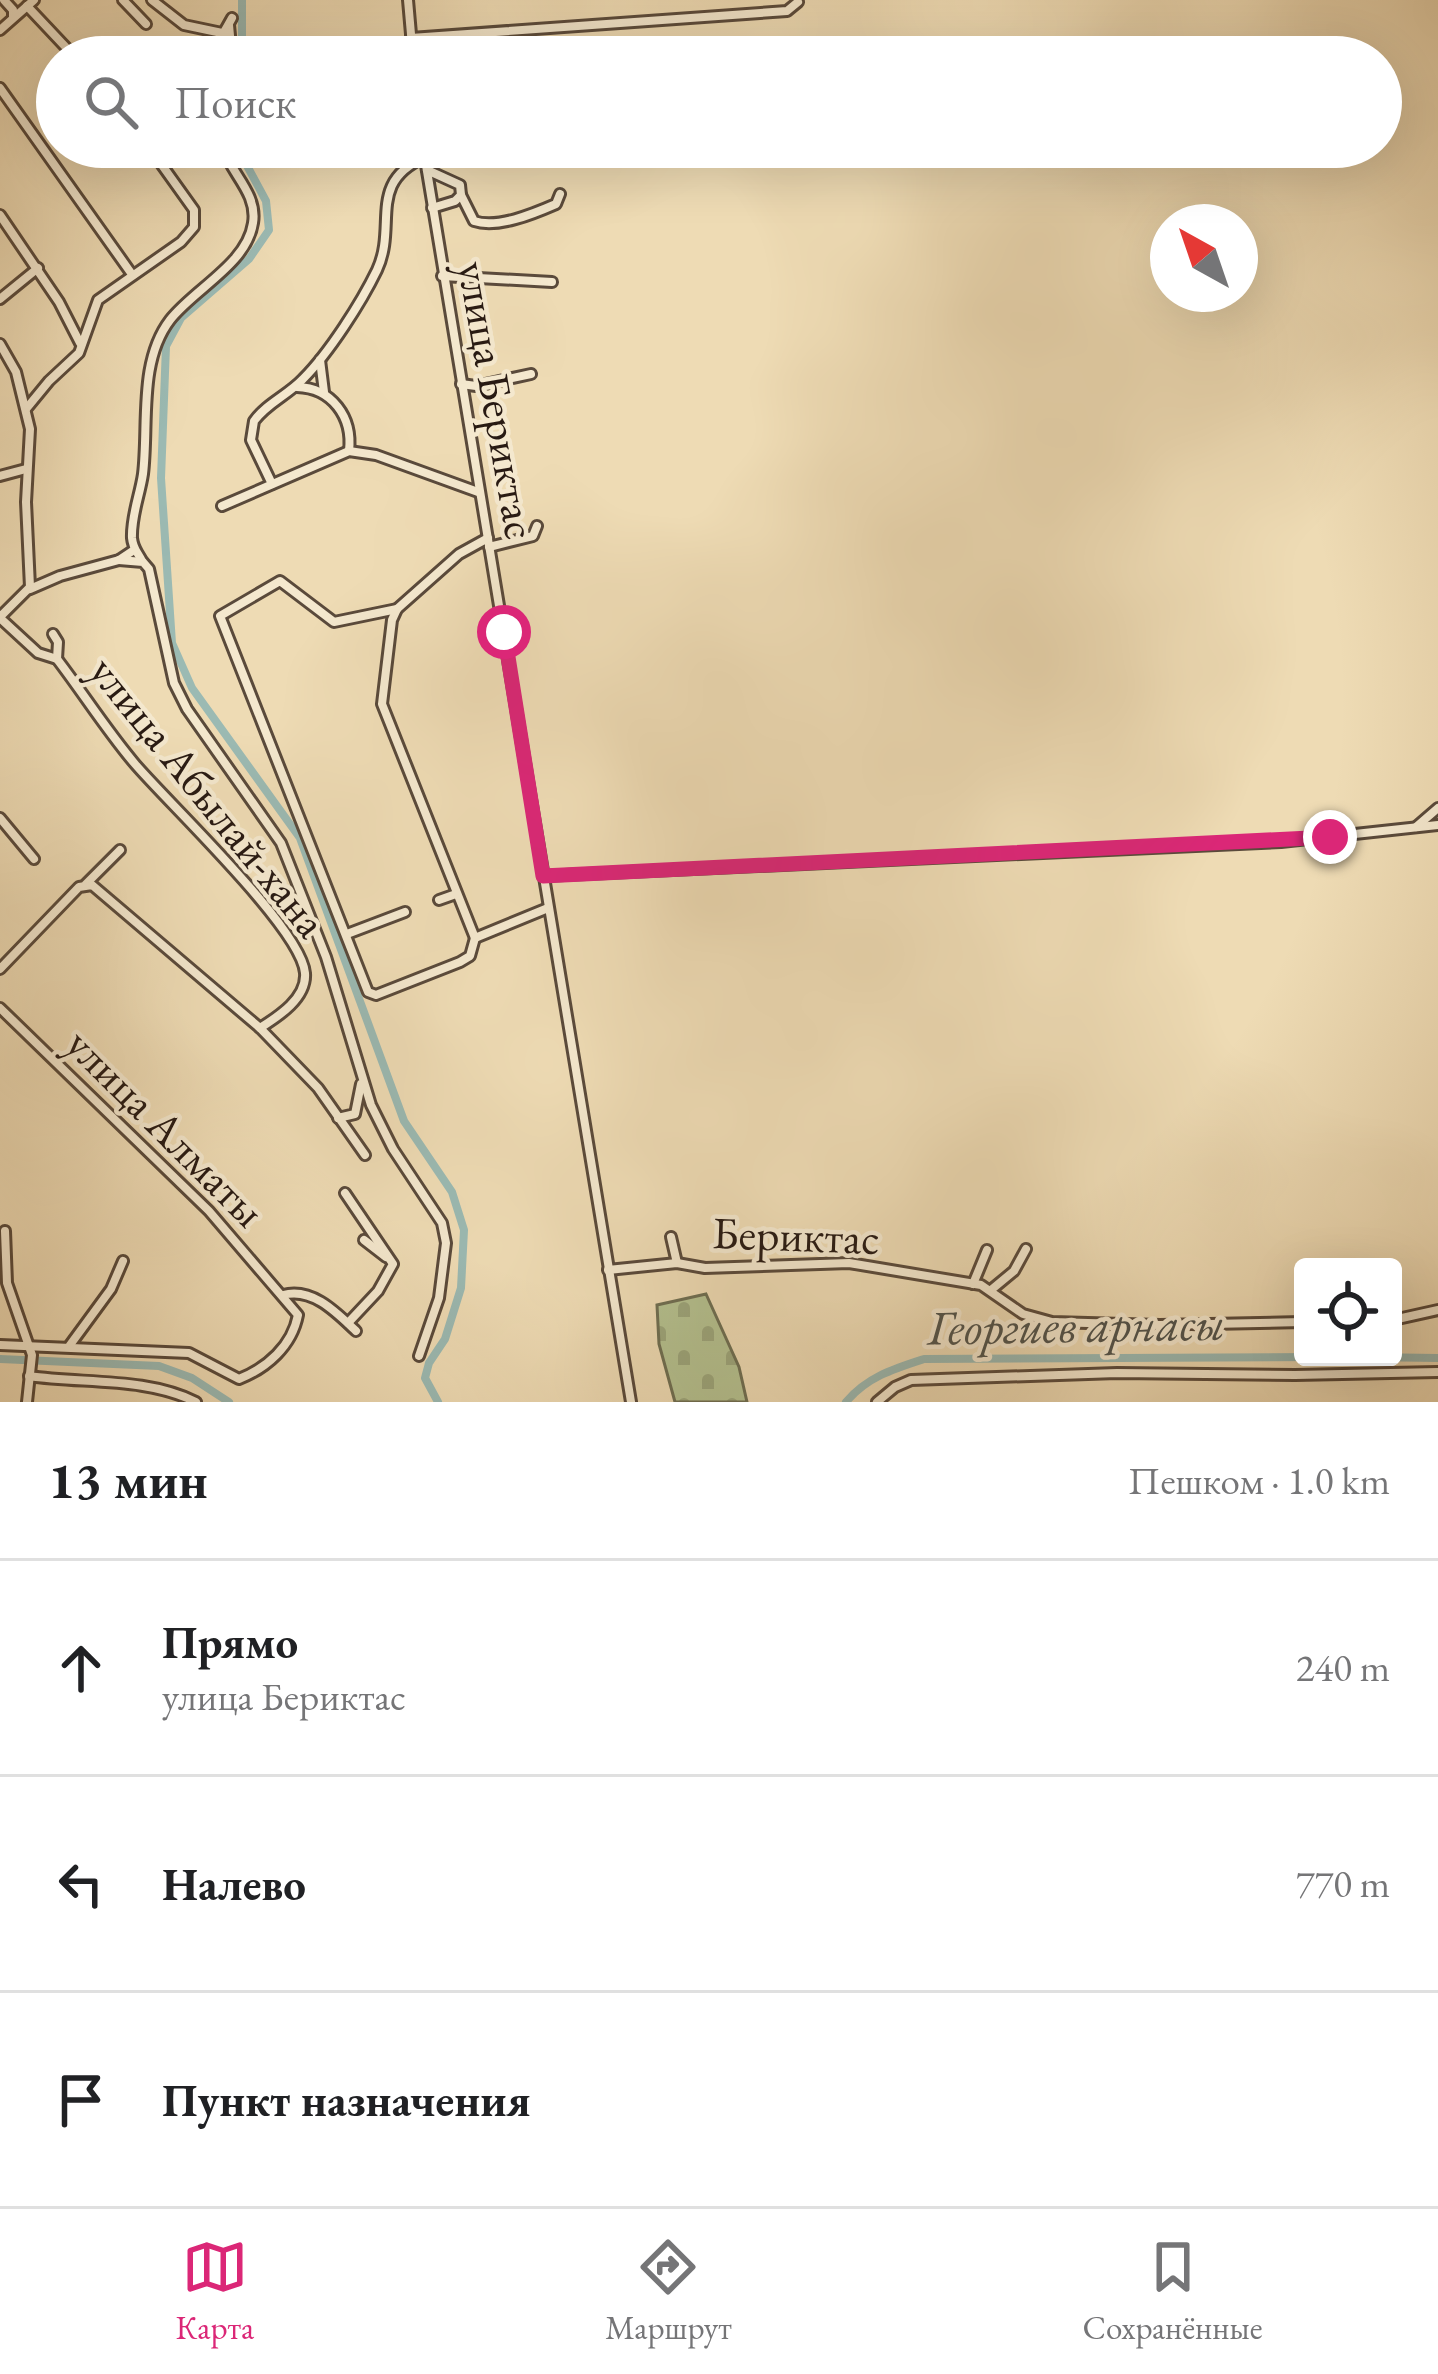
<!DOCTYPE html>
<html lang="ru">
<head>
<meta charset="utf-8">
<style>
	:root { --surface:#fff; --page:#f6f6f6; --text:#202124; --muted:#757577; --line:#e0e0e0; --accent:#db2777 }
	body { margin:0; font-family:"EB Garamond",serif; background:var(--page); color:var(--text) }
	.controls { position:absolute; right:36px; bottom:36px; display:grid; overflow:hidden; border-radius:12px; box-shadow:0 12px 48px #0002 }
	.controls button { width:108px; height:108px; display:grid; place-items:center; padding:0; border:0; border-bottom:3px solid var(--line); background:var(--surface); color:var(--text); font:60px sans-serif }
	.compass { position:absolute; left:1150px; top:204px; width:108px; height:108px; border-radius:50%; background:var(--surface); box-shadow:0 12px 48px #0002; rotate:320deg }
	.stop { position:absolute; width:36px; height:36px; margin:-27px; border:9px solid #db2777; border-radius:50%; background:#fff }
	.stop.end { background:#db2777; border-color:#fff; box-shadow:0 3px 12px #0008 }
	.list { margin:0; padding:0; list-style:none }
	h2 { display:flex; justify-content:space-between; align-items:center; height:156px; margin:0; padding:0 48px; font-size:51px }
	h2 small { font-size:39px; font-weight:400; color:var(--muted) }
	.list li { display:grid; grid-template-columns:78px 1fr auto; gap:36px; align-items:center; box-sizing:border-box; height:216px; padding:0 48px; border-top:3px solid var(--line) }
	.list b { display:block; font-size:45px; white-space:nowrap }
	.list p { margin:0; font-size:39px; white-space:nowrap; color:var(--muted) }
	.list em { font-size:39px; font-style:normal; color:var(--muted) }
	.icon { flex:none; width:66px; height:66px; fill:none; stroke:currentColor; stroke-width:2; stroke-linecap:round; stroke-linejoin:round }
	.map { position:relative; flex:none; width:1438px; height:1402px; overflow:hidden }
	.search { position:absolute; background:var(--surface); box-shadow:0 12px 48px #0002; left:36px; right:36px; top:36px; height:132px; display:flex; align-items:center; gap:30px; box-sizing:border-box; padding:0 42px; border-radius:66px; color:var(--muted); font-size:45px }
	.sheet { height:804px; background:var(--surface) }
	nav { display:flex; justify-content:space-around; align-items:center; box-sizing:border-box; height:168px; border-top:3px solid var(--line); background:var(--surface); font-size:33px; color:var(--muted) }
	nav a { display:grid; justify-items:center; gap:6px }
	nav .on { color:var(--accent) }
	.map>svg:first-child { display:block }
	.cemetery { fill:url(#cemetery-stones); stroke:#6e6e52; stroke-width:3 }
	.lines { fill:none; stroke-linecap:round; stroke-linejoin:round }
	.canal { stroke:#9bbab3; stroke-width:8 }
	.street-casing { stroke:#5a4a3b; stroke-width:14 }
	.street { stroke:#f4e8ce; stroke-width:8 }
	.route { stroke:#db2777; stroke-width:15 }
	.labels { text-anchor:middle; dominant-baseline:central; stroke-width:9; stroke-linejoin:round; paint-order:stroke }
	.street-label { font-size:45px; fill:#281a13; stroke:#f4e8ce }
	.water-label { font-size:48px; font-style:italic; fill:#50524b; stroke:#f4e8ce }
</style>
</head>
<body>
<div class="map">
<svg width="1438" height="1402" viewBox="0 0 1438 1402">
	<defs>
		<pattern id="cemetery-stones" width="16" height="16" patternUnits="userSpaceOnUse" patternTransform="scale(3)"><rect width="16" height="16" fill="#b4c190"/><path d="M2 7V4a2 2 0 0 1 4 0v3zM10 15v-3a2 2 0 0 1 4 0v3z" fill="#9ba57b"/></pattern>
	</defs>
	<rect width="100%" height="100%" fill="#eedbb4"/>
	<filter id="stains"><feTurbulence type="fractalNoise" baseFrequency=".00167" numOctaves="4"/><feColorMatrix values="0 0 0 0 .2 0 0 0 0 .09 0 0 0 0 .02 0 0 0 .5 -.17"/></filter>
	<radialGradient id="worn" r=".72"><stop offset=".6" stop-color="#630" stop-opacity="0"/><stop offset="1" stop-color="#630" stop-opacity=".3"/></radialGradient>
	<!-- cemetery -->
	<path class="cemetery" d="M706 1294 739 1367 747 1402H675L659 1344 657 1305Z"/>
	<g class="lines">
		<!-- canal -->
		<g class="canal">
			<path d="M242 0V57"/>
			<path d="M237 147 266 201 269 230 249 259 181 318 166 346 161 478 172 643 192 688 300 838 404 1121 452 1192 464 1230 461 1288 445 1339 429 1363 425 1378 438 1402"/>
			<path d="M1365 1357 1438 1358"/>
			<path d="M0 1359 159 1366 192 1378 229 1402"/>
			<path d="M846 1402C867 1377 893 1369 924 1359L1319 1357"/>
		</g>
		<defs>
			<g id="street">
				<path d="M4 0 13 10V17"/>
				<path d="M123 0 146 24"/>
				<path d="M152 0 184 25 222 33"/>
				<path d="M408 0 413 57"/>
				<path d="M27 6 75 57"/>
				<path d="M229 25 232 57"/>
				<path d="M0 30 34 0"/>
				<path d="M411 38 787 11 798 2"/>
				<path d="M210 57 232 18"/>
				<path d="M0 88 131 273"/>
				<path d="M423 147 631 1402"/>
				<path d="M427 170 460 185 461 195 455 201 432 208"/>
				<path d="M461 195 474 221C497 229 533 214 556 204L560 194"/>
				<path d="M0 215 59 302 80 343"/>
				<path d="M442 276 552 282"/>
				<path d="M0 299 38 268"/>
				<path d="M0 344 16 372 30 429 26 502 30 587 0 617"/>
				<path d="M320 360 324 392"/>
				<path d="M461 384 476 386 531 374"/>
				<path d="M297 387C332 388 353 417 349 451"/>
				<path d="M26 409 49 381 79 353 98 300 181 242 194 227V210L149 147"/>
				<path d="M0 476 26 469"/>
				<path d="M272 484 251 440 254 421C267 403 288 395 303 379 329 353 361 303 377 270 398 225 366 183 425 157"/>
				<path d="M222 506 349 451 376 455 478 492"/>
				<path d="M489 547 533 536 537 526"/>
				<path d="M119 560 143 562 149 569 174 683 187 709 281 843 326 957 371 1105 393 1149 442 1223 446 1243 439 1298 419 1356"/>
				<path d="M142 561C137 551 133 549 132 538 131 516 140 495 143 474 149 425 138 362 170 320 194 289 247 264 253 223 258 193 230 173 223 147"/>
				<path d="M30 589 60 576 119 560 134 550"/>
				<path d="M397 609 334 622 280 581 220 616 368 992 376 995 460 962 470 956 475 938"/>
				<path d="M0 618 38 653 57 659C83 693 107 731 135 764 169 804 301 928 305 973 307 998 279 1016 260 1028"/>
				<path d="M53 634 58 642 57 659"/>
				<path d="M0 818 34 859"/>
				<path d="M1416 827 1438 808"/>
				<path d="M543 876 1281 842 1438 825"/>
				<path d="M86 884 120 850"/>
				<path d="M439 900 456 894"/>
				<path d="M347 934 405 912"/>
				<path d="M475 938 382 704 392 620 397 609 459 554 488 538"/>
				<path d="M475 938 548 908"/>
				<path d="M0 969 79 887 92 885 260 1028 318 1088 365 1155"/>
				<path d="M0 1008 209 1211 298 1315C292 1346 267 1368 239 1379L189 1353 0 1345"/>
				<path d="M338 1118 355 1114 361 1084"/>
				<path d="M345 1193 393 1264 378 1291 348 1323"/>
				<path d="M5 1231 7 1283 32 1355 27 1402"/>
				<path d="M671 1237 677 1263"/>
				<path d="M364 1240 386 1257"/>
				<path d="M608 1270 677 1263 705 1268 849 1263 981 1285 1023 1314 1052 1322 1160 1325 1303 1322"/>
				<path d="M973 1284 987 1250"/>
				<path d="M991 1290 1014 1271 1026 1249"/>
				<path d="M283 1295C312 1287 336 1312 356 1331"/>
				<path d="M1393 1320 1438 1310"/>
				<path d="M70 1345 111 1289 123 1261"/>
				<path d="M29 1376C84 1384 146 1377 196 1402"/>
				<path d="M877 1402 895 1387 911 1380 1117 1373 1295 1375 1438 1372"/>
			</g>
		</defs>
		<!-- street casing -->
		<use href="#street" class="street-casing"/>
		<!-- street -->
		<use href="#street" class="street"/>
	</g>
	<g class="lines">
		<!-- route -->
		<path class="route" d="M504 632 543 876 1330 837"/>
	</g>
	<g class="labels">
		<!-- street labels -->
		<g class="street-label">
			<text transform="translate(498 400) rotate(80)">улица Бериктас</text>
			<text transform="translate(209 796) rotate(51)">улица Абылай-хана</text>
			<text transform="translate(166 1127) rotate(45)">улица Алматы</text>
			<text transform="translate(796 1235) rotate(2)">Бериктас</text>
		</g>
		<!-- water labels -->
		<g class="water-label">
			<text transform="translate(1076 1325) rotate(-1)">Георгиев арнасы</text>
		</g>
	</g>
	<rect width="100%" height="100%" filter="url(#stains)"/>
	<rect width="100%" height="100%" fill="url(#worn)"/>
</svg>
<div class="controls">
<button><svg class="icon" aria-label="locate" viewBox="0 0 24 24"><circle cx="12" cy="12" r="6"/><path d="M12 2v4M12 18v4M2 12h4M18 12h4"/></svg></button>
</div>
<svg class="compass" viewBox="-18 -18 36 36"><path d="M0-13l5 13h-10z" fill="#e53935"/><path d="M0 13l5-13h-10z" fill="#757577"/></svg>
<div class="stop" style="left:504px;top:632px"></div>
<div class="stop end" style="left:1330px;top:837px"></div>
<div class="search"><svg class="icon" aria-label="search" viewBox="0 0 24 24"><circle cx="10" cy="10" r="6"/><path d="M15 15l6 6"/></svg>Поиск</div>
</div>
<section class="sheet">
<h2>13 мин<small>Пешком · 1.0 km</small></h2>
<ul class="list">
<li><svg class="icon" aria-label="ahead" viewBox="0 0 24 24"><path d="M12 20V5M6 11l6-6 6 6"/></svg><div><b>Прямо</b><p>улица Бериктас</p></div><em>240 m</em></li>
<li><svg class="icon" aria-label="left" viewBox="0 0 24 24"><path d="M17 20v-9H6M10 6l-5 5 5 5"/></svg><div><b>Налево</b></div><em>770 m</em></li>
<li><svg class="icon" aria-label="arrive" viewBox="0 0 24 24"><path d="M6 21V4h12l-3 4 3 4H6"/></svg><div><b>Пункт назначения</b></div></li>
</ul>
</section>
<nav>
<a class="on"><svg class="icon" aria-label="map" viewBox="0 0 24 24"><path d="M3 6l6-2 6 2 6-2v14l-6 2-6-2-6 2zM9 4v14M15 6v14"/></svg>Карта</a>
<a><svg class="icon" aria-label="directions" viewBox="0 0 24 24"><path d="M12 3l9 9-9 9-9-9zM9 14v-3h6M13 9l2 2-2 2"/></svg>Маршрут</a>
<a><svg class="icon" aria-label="saved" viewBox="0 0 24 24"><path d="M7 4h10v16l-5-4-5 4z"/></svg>Сохранённые</a>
</nav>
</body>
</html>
